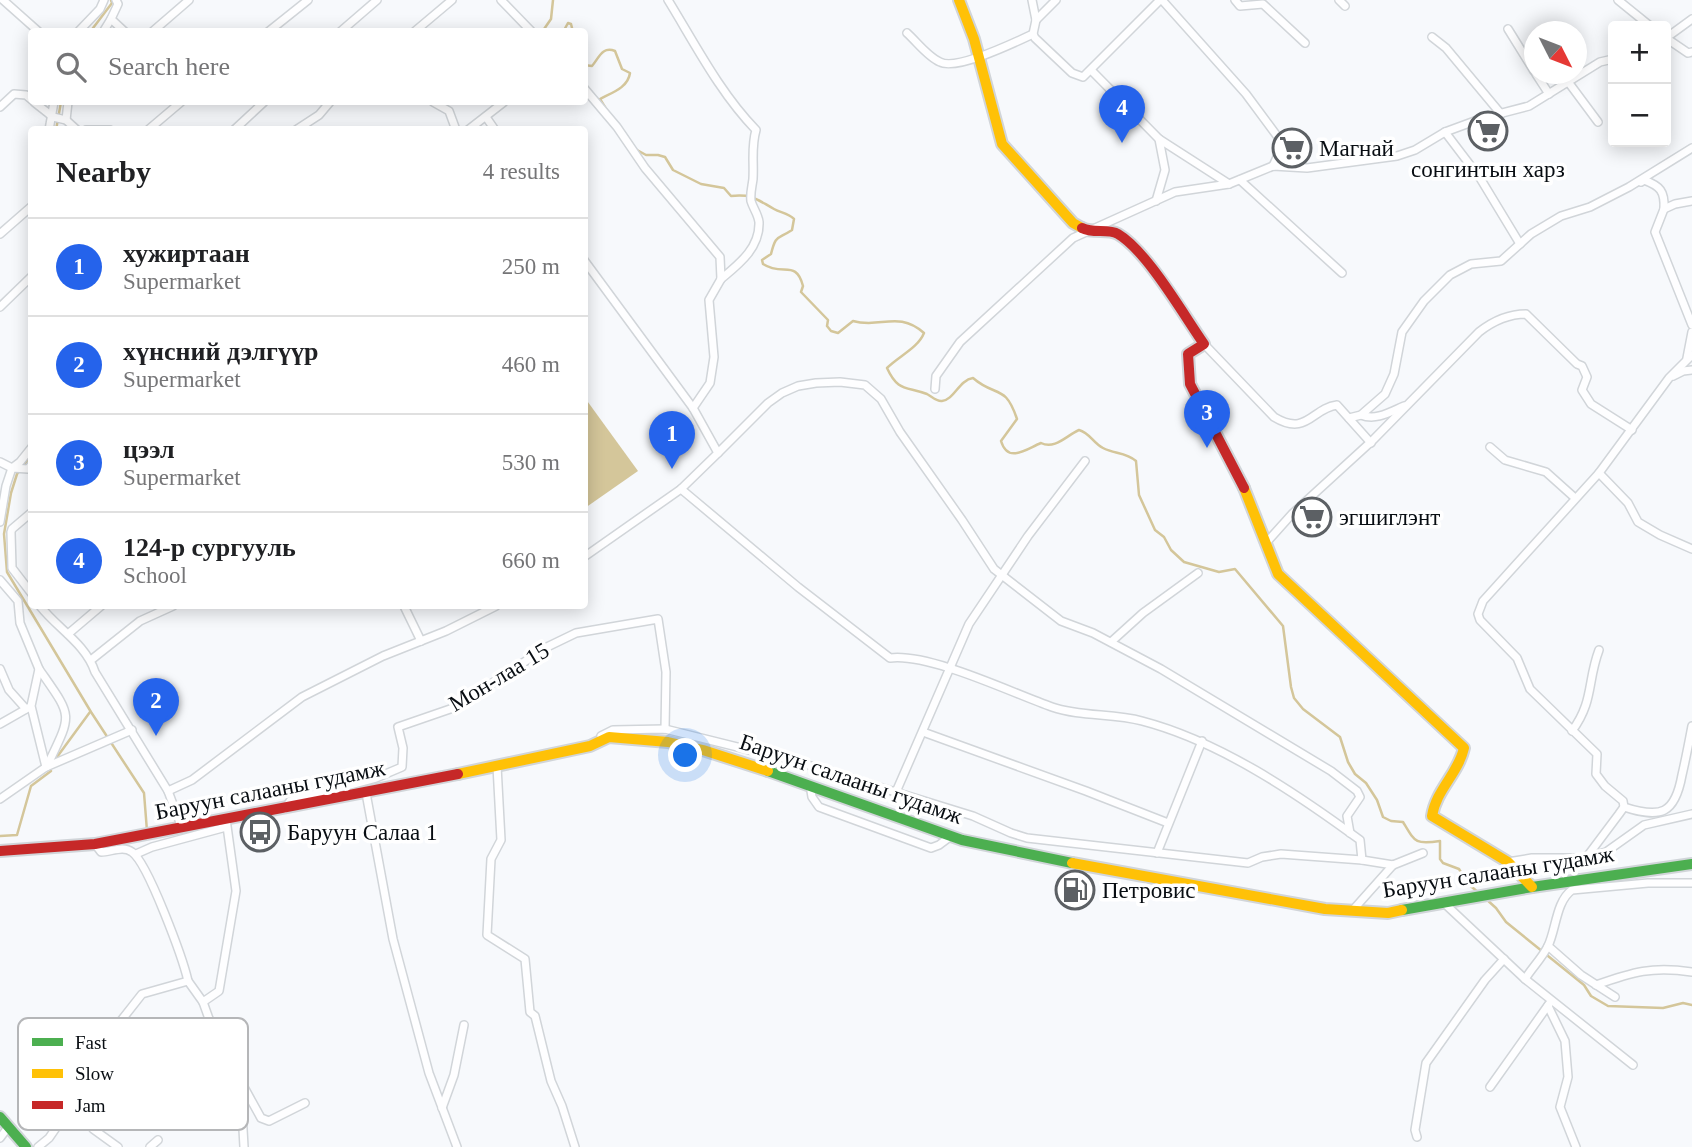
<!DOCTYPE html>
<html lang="en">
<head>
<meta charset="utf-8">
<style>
	:root { --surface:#fff; --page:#f2f2f2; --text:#202124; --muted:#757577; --line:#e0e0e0; --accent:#2563eb }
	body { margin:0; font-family:"Times New Roman",serif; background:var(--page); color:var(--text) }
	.controls { position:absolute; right:21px; top:21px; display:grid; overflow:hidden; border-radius:7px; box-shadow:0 4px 18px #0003 }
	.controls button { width:63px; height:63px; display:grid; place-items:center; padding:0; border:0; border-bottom:2px solid var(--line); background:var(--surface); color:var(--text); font:35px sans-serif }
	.compass { position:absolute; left:1524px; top:21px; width:63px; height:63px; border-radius:50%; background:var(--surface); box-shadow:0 4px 18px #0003; rotate:132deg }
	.you { position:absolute; left:686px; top:756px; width:24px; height:24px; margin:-18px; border:5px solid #fff; border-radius:50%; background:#1a73e8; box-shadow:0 0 0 10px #1a73e833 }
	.badge { display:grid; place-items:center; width:46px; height:46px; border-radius:50%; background:var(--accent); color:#fff; font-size:23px; font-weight:700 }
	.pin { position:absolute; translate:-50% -58px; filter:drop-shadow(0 2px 4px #0008) }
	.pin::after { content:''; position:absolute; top:37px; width:24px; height:21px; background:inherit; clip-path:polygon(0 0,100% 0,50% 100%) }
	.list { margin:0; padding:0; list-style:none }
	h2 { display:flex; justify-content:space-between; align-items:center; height:91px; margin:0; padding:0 28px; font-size:30px }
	h2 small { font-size:23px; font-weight:400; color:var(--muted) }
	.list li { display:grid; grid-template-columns:46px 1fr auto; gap:21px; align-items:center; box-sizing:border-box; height:98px; padding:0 28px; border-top:2px solid var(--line) }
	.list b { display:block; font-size:26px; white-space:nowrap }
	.list p { margin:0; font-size:23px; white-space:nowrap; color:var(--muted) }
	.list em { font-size:23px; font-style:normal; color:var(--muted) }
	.icon { flex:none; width:38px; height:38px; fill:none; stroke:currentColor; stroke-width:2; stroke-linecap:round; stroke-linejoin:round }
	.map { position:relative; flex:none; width:1692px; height:1147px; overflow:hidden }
	.search { position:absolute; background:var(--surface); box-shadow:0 4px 18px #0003; left:28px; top:28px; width:560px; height:77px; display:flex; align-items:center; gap:18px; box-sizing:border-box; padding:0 24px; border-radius:7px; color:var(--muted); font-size:26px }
	.panel { position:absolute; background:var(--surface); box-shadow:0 4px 18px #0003; left:28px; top:126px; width:560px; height:483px; border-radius:7px }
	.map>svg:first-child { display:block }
	.water { fill:#d4c69a }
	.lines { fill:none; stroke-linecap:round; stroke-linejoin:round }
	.stream { stroke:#d4c69a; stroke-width:2.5 }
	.street-casing { stroke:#d1d5d9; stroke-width:10 }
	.fast-casing { stroke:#d1d5d9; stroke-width:14 }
	.slow-casing { stroke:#d1d5d9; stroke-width:14 }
	.jam-casing { stroke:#d1d5d9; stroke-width:14 }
	.street { stroke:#fefeff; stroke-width:7 }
	.fast { stroke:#4caf50; stroke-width:10 }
	.slow { stroke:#ffc107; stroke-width:10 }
	.jam { stroke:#c62828; stroke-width:10 }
	.labels { text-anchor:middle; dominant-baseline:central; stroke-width:7; stroke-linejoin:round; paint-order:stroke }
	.poi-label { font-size:23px; fill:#080d12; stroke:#fff; text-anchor:start }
	.street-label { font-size:23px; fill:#080d12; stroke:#fff }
	.key { fill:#fff; stroke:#b5b6b8; stroke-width:2 }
	.key-label { font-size:19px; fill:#080d12 }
</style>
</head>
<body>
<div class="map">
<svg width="1692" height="1147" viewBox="0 0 1692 1147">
	<rect width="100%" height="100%" fill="#f7f9fc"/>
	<!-- water -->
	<path class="water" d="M585 398 638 471 585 508H584Z"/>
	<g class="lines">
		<!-- stream -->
		<g class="stream">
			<path d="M90 32 112 3 111 0"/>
			<path d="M542 32 551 19 553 0"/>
			<path d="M563 32 568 23 571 24 573 32"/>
			<path d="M584 65 592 66C599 58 602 46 615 51L622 69 630 73C628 88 611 93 600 99L608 112"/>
			<path d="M619 125 633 145"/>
			<path d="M56 130 61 102"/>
			<path d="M637 150 646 155H658L665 157 673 170 701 184 724 188 731 196C753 194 756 199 774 209 781 213 788 213 794 219L792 230C777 240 776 234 771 254L762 260 763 264C783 277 796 259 803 286L801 292 828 320 827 326 831 331 838 333 853 321C880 329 898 310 924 333 918 348 899 356 887 368 898 392 906 386 927 394 931 396 937 402 942 401 954 400 959 380 973 378 996 398 1005 383 1017 419L1001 441C1008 464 1026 449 1041 443 1055 450 1067 435 1079 430 1090 433 1093 443 1103 448 1114 454 1126 452 1136 461L1139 495 1155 530 1164 537 1171 550 1184 562 1219 572 1235 569 1283 626 1291 687 1294 698 1303 709 1340 737 1348 762 1355 774 1366 783 1377 800 1383 817 1391 821 1403 822C1415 842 1415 845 1440 841V859L1443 863 1459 869 1468 884 1478 892"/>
			<path d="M32 454 17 474 11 493 4 534 7 572 91 712 144 793 147 831"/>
			<path d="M57 757 90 712"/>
			<path d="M0 836 17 835 31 786 51 771"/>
			<path d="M1486 899 1496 908 1506 922 1584 985 1591 996 1608 1006 1663 1008 1683 1003 1692 1005"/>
		</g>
		<defs>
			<g id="street">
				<path d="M3 0 39 32"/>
				<path d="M501 0 532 32"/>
				<path d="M668 0C695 44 720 93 756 130 751 147 754 162 753 179 752 187 750 193 751 201 753 208 758 214 759 222 760 248 739 264 721 279"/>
				<path d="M1032 0 1036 20 1033 34 1035 38 1072 73 1083 77 1160 0"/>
				<path d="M1162 0 1246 94 1283 144 1273 166"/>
				<path d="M1235 0 1240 6 1263 4 1305 43"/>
				<path d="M1339 0 1345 6"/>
				<path d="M1618 0 1650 26"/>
				<path d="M111 19 118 4 116 0"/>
				<path d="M1036 20 1056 0"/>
				<path d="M1508 29 1534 71"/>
				<path d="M78 32 100 9 104 0"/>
				<path d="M103 32 111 19 125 32"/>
				<path d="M152 32 189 0"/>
				<path d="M268 32 308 0"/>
				<path d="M340 32 377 0"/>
				<path d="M414 32 452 0"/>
				<path d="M907 33C917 42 928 57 940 62 956 71 1016 42 1033 34"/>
				<path d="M1432 37 1446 48 1501 114"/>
				<path d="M1666 38 1692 19"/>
				<path d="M1666 38 1688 53 1692 52"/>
				<path d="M1092 71 1159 139 1165 170 1156 201"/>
				<path d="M1536 74 1549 94"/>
				<path d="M1569 83 1598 122"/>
				<path d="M584 88 617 127 645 168 720 257 721 279 709 300 714 357 710 383 693 408"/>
				<path d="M34 102 53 117 66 120 77 130"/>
				<path d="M433 102 449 111 456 130"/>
				<path d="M0 107 14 94 26 95 32 100"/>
				<path d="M486 117 495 130"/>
				<path d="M66 120 68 102"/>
				<path d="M49 130 54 102"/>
				<path d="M86 130H110"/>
				<path d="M148 130 181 102"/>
				<path d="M234 130 264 102"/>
				<path d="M296 130 319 115 330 102"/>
				<path d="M468 130 504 102"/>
				<path d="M1445 132 1480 178 1520 244"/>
				<path d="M1159 139 1229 184"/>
				<path d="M1240 180 1342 273"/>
				<path d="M1641 182 1644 180C1660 186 1665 191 1664 209"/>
				<path d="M1692 201 1675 204 1664 209 1655 232 1692 325"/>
				<path d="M0 234 32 206"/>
				<path d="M584 260 693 408 718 453 681 489 584 557"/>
				<path d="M0 307 32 276"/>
				<path d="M1204 344 1274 417C1307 437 1312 408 1337 405L1371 443"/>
				<path d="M1687 358 1692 332"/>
				<path d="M1673 376 1683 371 1692 370"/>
				<path d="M935 389 936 376 960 342 1073 238 1175 192 1229 184 1273 166 1307 168 1397 156 1415 150 1445 132 1483 118 1529 106 1600 62 1613 59"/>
				<path d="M1361 415C1376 421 1390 412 1404 406"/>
				<path d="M1349 418 1361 415 1385 394 1394 374 1402 332 1424 301 1450 275 1471 264 1501 261 1531 234 1561 216 1590 207 1629 187 1692 148"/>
				<path d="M1490 447 1505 460 1546 472 1575 498"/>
				<path d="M718 453 768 403 782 393 798 386 816 383 840 382 865 385 881 399 900 432 962 520 994 569 1061 621 1093 633 1161 669 1331 771 1357 791 1360 797 1347 816 1350 833"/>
				<path d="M0 462 12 468 20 462 32 447"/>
				<path d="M1599 473 1628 503 1638 522 1660 535 1692 549"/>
				<path d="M681 489 798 587 890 658C930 653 1012 693 1052 707 1081 717 1113 713 1142 721 1219 741 1296 793 1360 840L1362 860"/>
				<path d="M32 512 12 529 11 532 12 568 32 594"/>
				<path d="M0 522 6 486 12 468 28 469 32 464"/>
				<path d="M1266 543 1292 514 1373 440 1479 332C1493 321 1509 314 1526 314L1577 364 1582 366 1587 377 1582 390 1591 404 1632 430"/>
				<path d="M0 580 18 601 20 623 39 669 31 706 46 767"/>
				<path d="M40 606C57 628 86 644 95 672L168 791 182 828"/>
				<path d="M404 606 421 641"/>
				<path d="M68 634 101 606"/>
				<path d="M1111 642 1143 613 1198 573"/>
				<path d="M91 660 140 621 173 606"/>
				<path d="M0 669 9 690 26 709"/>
				<path d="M39 669C73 718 73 712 47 766"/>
				<path d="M0 724 28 708"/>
				<path d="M1572 731C1594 701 1587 682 1599 650"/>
				<path d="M923 732 1086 791 1168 823"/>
				<path d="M601 736 613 730 665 729 798 762 973 816 1011 833 1027 838 1248 863 1262 857 1281 854 1362 860 1393 865 1423 853"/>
				<path d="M497 766 501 840 491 859 487 935 525 959 530 1012 535 1016 551 1081 562 1106 575 1147"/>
				<path d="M810 785 812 797 819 807 931 848 939 845 951 836"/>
				<path d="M168 791 192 780 302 697 383 656 446 631 496 606"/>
				<path d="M896 792 969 624 1028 536 1085 461"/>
				<path d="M366 793 393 939 429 1073 457 1147"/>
				<path d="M0 799 46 767 132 730"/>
				<path d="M1624 807C1661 819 1675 814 1682 775 1686 758 1689 742 1692 726"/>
				<path d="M285 809 290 801 376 778 402 767 403 748 398 727 456 707 547 647 576 633 658 619 666 672 665 729"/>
				<path d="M226 819 236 891 219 991 203 1002 242 1111 244 1147"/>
				<path d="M95 844 101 852C111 852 123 845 132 852 148 863 183 959 188 981"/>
				<path d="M1157 853 1202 741"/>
				<path d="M136 854 152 847 226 827"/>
				<path d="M1586 858 1619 814 1624 807 1623 801 1605 786 1596 774 1597 754 1530 689 1517 658 1480 620 1478 614 1483 601 1599 473 1669 378 1692 355"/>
				<path d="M1508 862 1532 858H1586L1606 852 1644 825 1692 814"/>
				<path d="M1444 903 1525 979 1633 1065"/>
				<path d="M1352 911 1393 865"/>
				<path d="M1548 946 1581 975 1615 997"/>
				<path d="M1525 979C1532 968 1542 958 1548 946 1556 930 1556 901 1572 890L1648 883H1692"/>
				<path d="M1596 985C1633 972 1652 966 1692 972"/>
				<path d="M1548 1006 1565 1041 1568 1077 1560 1107 1576 1147"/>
				<path d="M231 1078 245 1089 261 1118 269 1121 305 1103"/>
				<path d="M1490 1087 1549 1004"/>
				<path d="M442 1108 454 1075 464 1025"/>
				<path d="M1417 1137 1415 1130 1426 1063 1485 980 1504 959"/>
				<path d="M0 1138 9 1126"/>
				<path d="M38 1147 49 1138 82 1090 105 1041 142 994 188 981 203 1002"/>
				<path d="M118 1147 93 1129C131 1088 161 1048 209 1019"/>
				<path d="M150 1147 158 1140"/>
			</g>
			<g id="fast">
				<path d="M768 771 962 840 1072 863"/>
				<path d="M1402 910 1532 887 1692 864"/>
				<path d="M0 1117 26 1147"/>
			</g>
			<g id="slow">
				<path d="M959 0 974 39 1002 144 1073 223 1082 228"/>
				<path d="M1244 488 1278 574 1464 748C1458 774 1436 790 1432 816L1508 862 1532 887"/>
				<path d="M458 774 590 746 609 737 668 742 703 750 768 771"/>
				<path d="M1072 863 1325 909 1388 913 1402 910"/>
			</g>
			<g id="jam">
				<path d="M1082 228C1093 234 1108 228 1118 234 1147 251 1183 314 1204 344L1188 354 1190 384 1244 488"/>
				<path d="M0 851 95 844 458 774"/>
			</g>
		</defs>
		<!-- street casing -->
		<use href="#street" class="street-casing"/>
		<!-- fast casing -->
		<use href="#fast" class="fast-casing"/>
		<!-- slow casing -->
		<use href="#slow" class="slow-casing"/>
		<!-- jam casing -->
		<use href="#jam" class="jam-casing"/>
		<!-- street -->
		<use href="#street" class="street"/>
		<!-- fast -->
		<use href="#fast" class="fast"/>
		<!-- slow -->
		<use href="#slow" class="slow"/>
		<!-- jam -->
		<use href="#jam" class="jam"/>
	</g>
	<!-- icons -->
	<defs>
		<symbol id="supermarket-ring" viewBox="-11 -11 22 22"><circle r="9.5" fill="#fff" stroke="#5c6064" stroke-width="1.5"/><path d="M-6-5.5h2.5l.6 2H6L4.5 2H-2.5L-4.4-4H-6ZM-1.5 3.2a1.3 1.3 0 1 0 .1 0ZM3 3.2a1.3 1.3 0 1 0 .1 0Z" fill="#5c6064"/></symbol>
		<symbol id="bus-ring" viewBox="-11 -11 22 22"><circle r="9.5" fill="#fff" stroke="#5c6064" stroke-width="1.5"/><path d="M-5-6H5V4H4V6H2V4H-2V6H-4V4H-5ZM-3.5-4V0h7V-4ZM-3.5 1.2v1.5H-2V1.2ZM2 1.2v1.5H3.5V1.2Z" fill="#5c6064"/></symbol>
		<symbol id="fuel-ring" viewBox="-11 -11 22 22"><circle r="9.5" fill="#fff" stroke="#5c6064" stroke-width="1.5"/><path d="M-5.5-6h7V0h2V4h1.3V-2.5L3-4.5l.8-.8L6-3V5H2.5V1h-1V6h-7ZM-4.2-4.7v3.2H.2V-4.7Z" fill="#5c6064"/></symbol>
	</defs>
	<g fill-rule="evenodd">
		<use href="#supermarket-ring" x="1466" y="109" width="44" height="44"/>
		<use href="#supermarket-ring" x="1270" y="126" width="44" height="44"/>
		<use href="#supermarket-ring" x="1290" y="495" width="44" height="44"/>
		<use href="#bus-ring" x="238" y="810" width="44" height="44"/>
		<use href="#fuel-ring" x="1053" y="868" width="44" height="44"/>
	</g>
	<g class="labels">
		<!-- poi labels -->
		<g class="poi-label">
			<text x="1319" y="148">Магнай</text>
			<text x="1488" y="169" text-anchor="middle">сонгинтын харз</text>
			<text x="1339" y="517">эгшиглэнт</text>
			<text x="287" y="832">Баруун Салаа 1</text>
			<text x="1102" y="890">Петровис</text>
		</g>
		<!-- street labels -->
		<g class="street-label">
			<text transform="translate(499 677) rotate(-31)">Мон-лаа 15</text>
			<text transform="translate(851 779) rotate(19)">Баруун салааны гудамж</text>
			<text transform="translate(270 790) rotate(-11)">Баруун салааны гудамж</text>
			<text transform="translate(1498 872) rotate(-9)">Баруун салааны гудамж</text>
		</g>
	</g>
	<!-- legend -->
	<rect x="18" y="1018" width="230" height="112" rx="10" class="key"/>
	<rect x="32" y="1038" width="31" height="8" fill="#4caf50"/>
	<rect x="32" y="1069" width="31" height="9" fill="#ffc107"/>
	<rect x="32" y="1101" width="31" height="8" fill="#c62828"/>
	<g class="key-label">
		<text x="75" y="1049">Fast</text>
		<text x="75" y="1080">Slow</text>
		<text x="75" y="1112">Jam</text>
	</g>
</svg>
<div class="controls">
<button>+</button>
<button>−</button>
</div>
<svg class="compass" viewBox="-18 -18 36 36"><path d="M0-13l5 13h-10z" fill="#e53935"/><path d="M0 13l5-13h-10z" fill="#757577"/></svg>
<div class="you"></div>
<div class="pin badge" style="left:672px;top:469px">1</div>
<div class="pin badge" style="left:156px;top:736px">2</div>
<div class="pin badge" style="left:1207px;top:448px">3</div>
<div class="pin badge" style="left:1122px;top:143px">4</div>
<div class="search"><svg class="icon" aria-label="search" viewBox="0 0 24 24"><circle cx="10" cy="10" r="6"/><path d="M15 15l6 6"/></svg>Search here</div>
<section class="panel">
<h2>Nearby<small>4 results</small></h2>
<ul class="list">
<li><span class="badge">1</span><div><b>хужиртаан</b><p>Supermarket</p></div><em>250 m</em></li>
<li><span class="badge">2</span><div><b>хүнсний дэлгүүр</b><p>Supermarket</p></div><em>460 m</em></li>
<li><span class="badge">3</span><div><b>цээл</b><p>Supermarket</p></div><em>530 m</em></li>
<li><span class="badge">4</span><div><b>124-р сургууль</b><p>School</p></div><em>660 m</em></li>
</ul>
</section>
</div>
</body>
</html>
